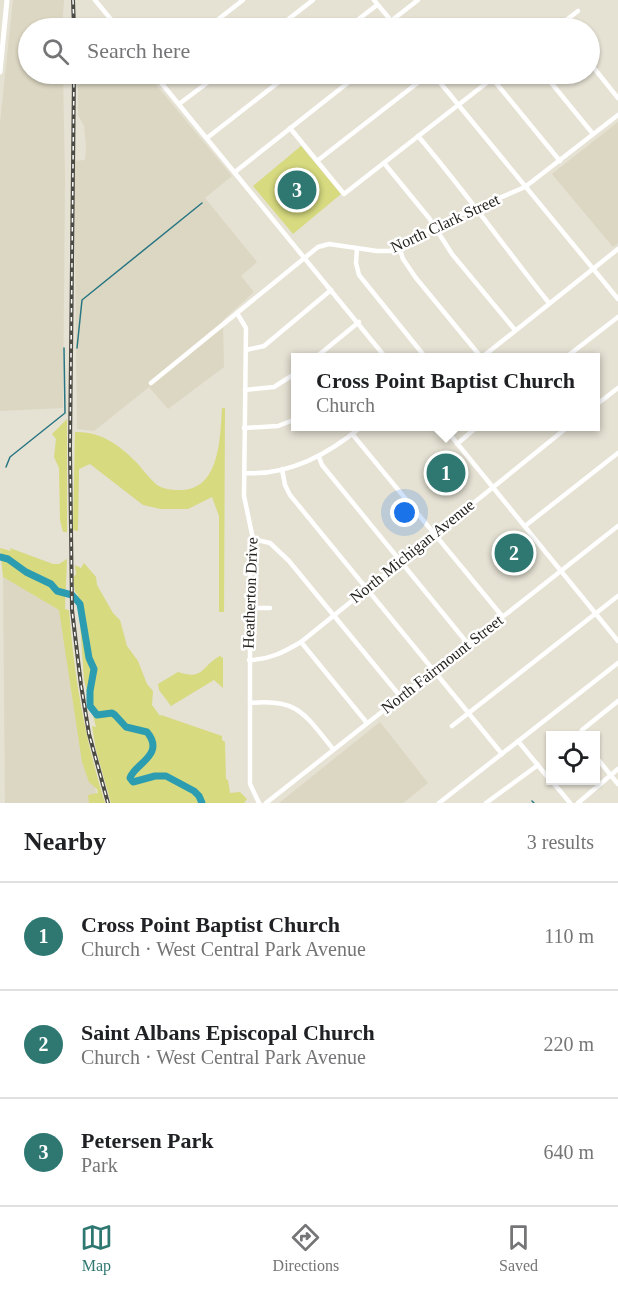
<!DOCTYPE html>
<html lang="en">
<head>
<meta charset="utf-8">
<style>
	:root { --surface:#fff; --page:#f2f2f2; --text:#202124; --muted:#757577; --line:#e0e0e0; --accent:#2f7872 }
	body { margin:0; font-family:Georgia,serif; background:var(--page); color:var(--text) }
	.controls { position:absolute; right:18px; bottom:18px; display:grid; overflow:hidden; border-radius:0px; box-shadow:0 2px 4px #0004 }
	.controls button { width:54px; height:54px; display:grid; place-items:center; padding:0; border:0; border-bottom:2px solid var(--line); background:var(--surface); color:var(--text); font:30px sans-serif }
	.you { position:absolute; left:405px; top:513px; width:21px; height:21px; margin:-15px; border:4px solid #fff; border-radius:50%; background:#1a73e8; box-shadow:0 0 0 9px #1a73e833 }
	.badge { display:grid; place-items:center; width:39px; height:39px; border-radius:50%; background:var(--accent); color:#fff; font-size:20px; font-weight:700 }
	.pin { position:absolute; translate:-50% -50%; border:3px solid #fff; box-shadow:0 2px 6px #0006 }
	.popup { position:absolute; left:291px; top:353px; width:309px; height:78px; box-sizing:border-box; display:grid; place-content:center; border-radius:0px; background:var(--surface); filter:drop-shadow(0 2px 4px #0005); font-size:20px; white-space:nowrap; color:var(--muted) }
	.popup b { font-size:22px; color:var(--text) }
	.popup::after { content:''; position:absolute; left:50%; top:100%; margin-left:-12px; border:12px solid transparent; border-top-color:var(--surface) }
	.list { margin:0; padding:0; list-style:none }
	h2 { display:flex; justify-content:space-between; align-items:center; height:78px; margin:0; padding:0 24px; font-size:26px }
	h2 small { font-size:20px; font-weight:400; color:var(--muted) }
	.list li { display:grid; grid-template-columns:39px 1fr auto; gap:18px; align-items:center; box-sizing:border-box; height:108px; padding:0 24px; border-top:2px solid var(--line) }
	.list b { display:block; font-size:22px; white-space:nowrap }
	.list p { margin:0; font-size:20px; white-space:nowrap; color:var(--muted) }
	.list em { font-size:20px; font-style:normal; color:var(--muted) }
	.icon { flex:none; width:33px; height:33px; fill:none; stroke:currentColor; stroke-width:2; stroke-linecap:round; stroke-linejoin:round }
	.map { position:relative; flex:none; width:618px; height:803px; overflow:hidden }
	.search { position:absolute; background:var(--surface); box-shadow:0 2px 4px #0004; left:18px; right:18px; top:18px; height:66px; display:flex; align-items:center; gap:15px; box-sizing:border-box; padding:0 21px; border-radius:33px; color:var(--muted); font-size:22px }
	.sheet { height:402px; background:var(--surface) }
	nav { display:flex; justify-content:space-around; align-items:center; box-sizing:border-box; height:84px; border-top:2px solid var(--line); background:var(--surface); font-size:16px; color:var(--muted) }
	nav a { display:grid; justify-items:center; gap:3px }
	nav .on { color:var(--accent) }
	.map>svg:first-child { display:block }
	.built { fill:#dcd7c2 }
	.green { fill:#d7da7f }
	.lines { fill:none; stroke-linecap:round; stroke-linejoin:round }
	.stream { stroke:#287683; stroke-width:1.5 }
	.river { stroke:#2c9cb0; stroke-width:7 }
	.minor { stroke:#fff; stroke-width:4.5 }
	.major { stroke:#fff; stroke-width:5 }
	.rail-casing { stroke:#4c4b44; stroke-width:4 }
	.rail { stroke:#fff; stroke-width:1.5; stroke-dasharray:4.5; stroke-linecap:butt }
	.labels { text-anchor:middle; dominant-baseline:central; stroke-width:5; stroke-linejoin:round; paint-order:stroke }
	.street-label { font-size:16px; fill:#201f1a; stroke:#fff }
</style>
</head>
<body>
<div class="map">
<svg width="618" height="803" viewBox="0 0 618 803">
	<rect width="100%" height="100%" fill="#e5e1d3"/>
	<!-- built -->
	<g class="built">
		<path d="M13 0H64L62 28H28V74H63L65 179 63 408 0 411V123Z"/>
		<path d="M94 74H147L232 176 205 198 257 262 241 276 254 292 223 320 224 367 168 409 149 387 94 431 77 429 74 161 85 160 86 147 84 126 78 115V86Z"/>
		<path d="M618 122V243L613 247 552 174Z"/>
		<path d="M3 577 66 614 71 692 99 803H5Z"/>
		<path d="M380 722 428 783 403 803H279Z"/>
	</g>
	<!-- green -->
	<g class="green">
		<path d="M301 146 341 194 293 234 253 186Z"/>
		<path d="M222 408H225L224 612H219V516L212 497 188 509H161L143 505 90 464 79 469 78 531 73 530 75 432C101 431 121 446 138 464 144 471 150 479 157 485 163 489 171 490 178 490 220 492 220 439 222 408Z"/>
		<path d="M67 419V532H63L60 520 59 468 54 457 56 439 52 434Z"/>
		<path d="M0 548 11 551 10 548 53 564H59L67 559 65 609 69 610C74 676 85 740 105 803H89L88 795 98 793 97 789 89 782 82 762 59 610 3 577Z"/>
		<path d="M84 563 96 577 97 585 113 613 120 620 127 646 138 661 147 684 153 691 152 705 160 716 161 715 222 736V740L225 742 226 779 228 780 230 793 240 792 247 799 244 803H111L96 750 92 726 96 727 84 680 78 595 75 592 73 578 76 574 75 565 81 568Z"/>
		<path d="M220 656 223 658V688L214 680 171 706 159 690 158 684 178 672C204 681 201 666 220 656Z"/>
	</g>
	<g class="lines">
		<!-- stream -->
		<g class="stream">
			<path d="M77 348 82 300 202 203"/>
			<path d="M6 467 10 457 65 413 64 348"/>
			<path d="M532 801 534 803"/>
		</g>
		<!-- river -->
		<path class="river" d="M0 557 8 559 26 572 51 584 57 591 72 595 80 604 89 658 94 669 90 691V706L97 715 112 713 115 715 126 727 147 732C166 755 134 764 130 778L133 782 155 776H166L194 791 199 796 202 803"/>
		<!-- minor -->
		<g class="minor">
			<path d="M95 0 118 28"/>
			<path d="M374 0 397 28"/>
			<path d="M391 21 418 0"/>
			<path d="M207 28 243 0"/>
			<path d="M277 28 313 0"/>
			<path d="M347 28 377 5"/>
			<path d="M556 28 578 11"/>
			<path d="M590 63 618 98"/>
			<path d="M154 74 386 358"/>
			<path d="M433 74 618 299"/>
			<path d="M544 74 593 134"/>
			<path d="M492 78 560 161"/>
			<path d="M179 104 219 74"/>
			<path d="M290 128 344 194 498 74"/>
			<path d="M418 136C464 190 505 248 549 303"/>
			<path d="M207 138 289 74"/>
			<path d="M317 161 429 74"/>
			<path d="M384 163 429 218 452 254 515 330"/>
			<path d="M235 172 359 74"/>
			<path d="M399 247 403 259 416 278 481 357"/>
			<path d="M357 248 356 263 359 275 426 358"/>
			<path d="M237 313 246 328 244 496 253 539 250 567V784L259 803"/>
			<path d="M246 350 264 346 331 290"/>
			<path d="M315 358 359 322"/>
			<path d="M481 358 618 249"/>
			<path d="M565 358 618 317"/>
			<path d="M151 383 318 247 329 244 377 251H390L441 223 525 187 618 115"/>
			<path d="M245 390 274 387 296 373"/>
			<path d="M596 405 618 388"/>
			<path d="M443 426 618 641"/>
			<path d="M244 428 278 426 296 419"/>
			<path d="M353 435 502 616"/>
			<path d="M457 444 478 426"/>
			<path d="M319 457 322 465 468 644"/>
			<path d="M282 469 285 485 290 495 502 754"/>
			<path d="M244 473C289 476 329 454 362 426"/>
			<path d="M525 526 618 453"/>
			<path d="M253 539 270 543 289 561 400 696"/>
			<path d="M250 608H270"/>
			<path d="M301 642 367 723"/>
			<path d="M249 660C269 660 284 652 301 642L569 426"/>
			<path d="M250 703C299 698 305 715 333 749"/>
			<path d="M452 726 618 596"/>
			<path d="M580 736 582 730 618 701"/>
			<path d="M518 741 550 780"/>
			<path d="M596 757 618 784"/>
			<path d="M551 780 570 803"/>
			<path d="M266 803 618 526"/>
			<path d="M439 803 618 663"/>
			<path d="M486 803 538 765"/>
			<path d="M578 803 618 769"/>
		</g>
		<!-- major -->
		<path class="major" d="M0 72 7 0"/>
		<defs>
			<g id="rail">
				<path d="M73 0 74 28"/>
				<path d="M74 74 70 449 72 610 81 685 89 734 108 803"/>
			</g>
		</defs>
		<!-- rail casing -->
		<use href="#rail" class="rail-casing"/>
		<!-- rail -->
		<use href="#rail" class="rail"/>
	</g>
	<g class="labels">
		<!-- street labels -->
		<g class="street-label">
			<text transform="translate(445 223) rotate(-25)">North Clark Street</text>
			<text transform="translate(412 551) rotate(-39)">North Michigan Avenue</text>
			<text transform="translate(250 593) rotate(-88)">Heatherton Drive</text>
			<text transform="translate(442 664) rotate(-38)">North Fairmount Street</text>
		</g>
	</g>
</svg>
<div class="controls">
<button><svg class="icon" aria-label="locate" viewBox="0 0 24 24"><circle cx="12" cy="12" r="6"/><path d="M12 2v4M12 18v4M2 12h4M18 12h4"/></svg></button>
</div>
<div class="you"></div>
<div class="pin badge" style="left:446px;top:473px">1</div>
<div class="popup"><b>Cross Point Baptist Church</b>Church</div>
<div class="pin badge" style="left:514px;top:553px">2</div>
<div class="pin badge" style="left:297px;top:190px">3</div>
<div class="search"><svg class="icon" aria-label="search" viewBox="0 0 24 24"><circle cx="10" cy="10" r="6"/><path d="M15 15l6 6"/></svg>Search here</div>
</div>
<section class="sheet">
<h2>Nearby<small>3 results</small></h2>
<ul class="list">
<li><span class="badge">1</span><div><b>Cross Point Baptist Church</b><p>Church · West Central Park Avenue</p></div><em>110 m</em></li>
<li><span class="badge">2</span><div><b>Saint Albans Episcopal Church</b><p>Church · West Central Park Avenue</p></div><em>220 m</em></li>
<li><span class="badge">3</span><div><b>Petersen Park</b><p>Park</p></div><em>640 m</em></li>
</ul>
</section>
<nav>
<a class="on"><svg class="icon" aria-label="map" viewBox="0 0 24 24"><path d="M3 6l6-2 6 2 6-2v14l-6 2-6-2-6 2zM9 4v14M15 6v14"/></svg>Map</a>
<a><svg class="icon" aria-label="directions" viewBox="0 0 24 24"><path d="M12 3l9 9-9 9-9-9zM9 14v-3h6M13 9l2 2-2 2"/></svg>Directions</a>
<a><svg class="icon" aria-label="saved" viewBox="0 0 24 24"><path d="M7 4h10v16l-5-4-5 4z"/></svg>Saved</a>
</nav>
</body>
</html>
